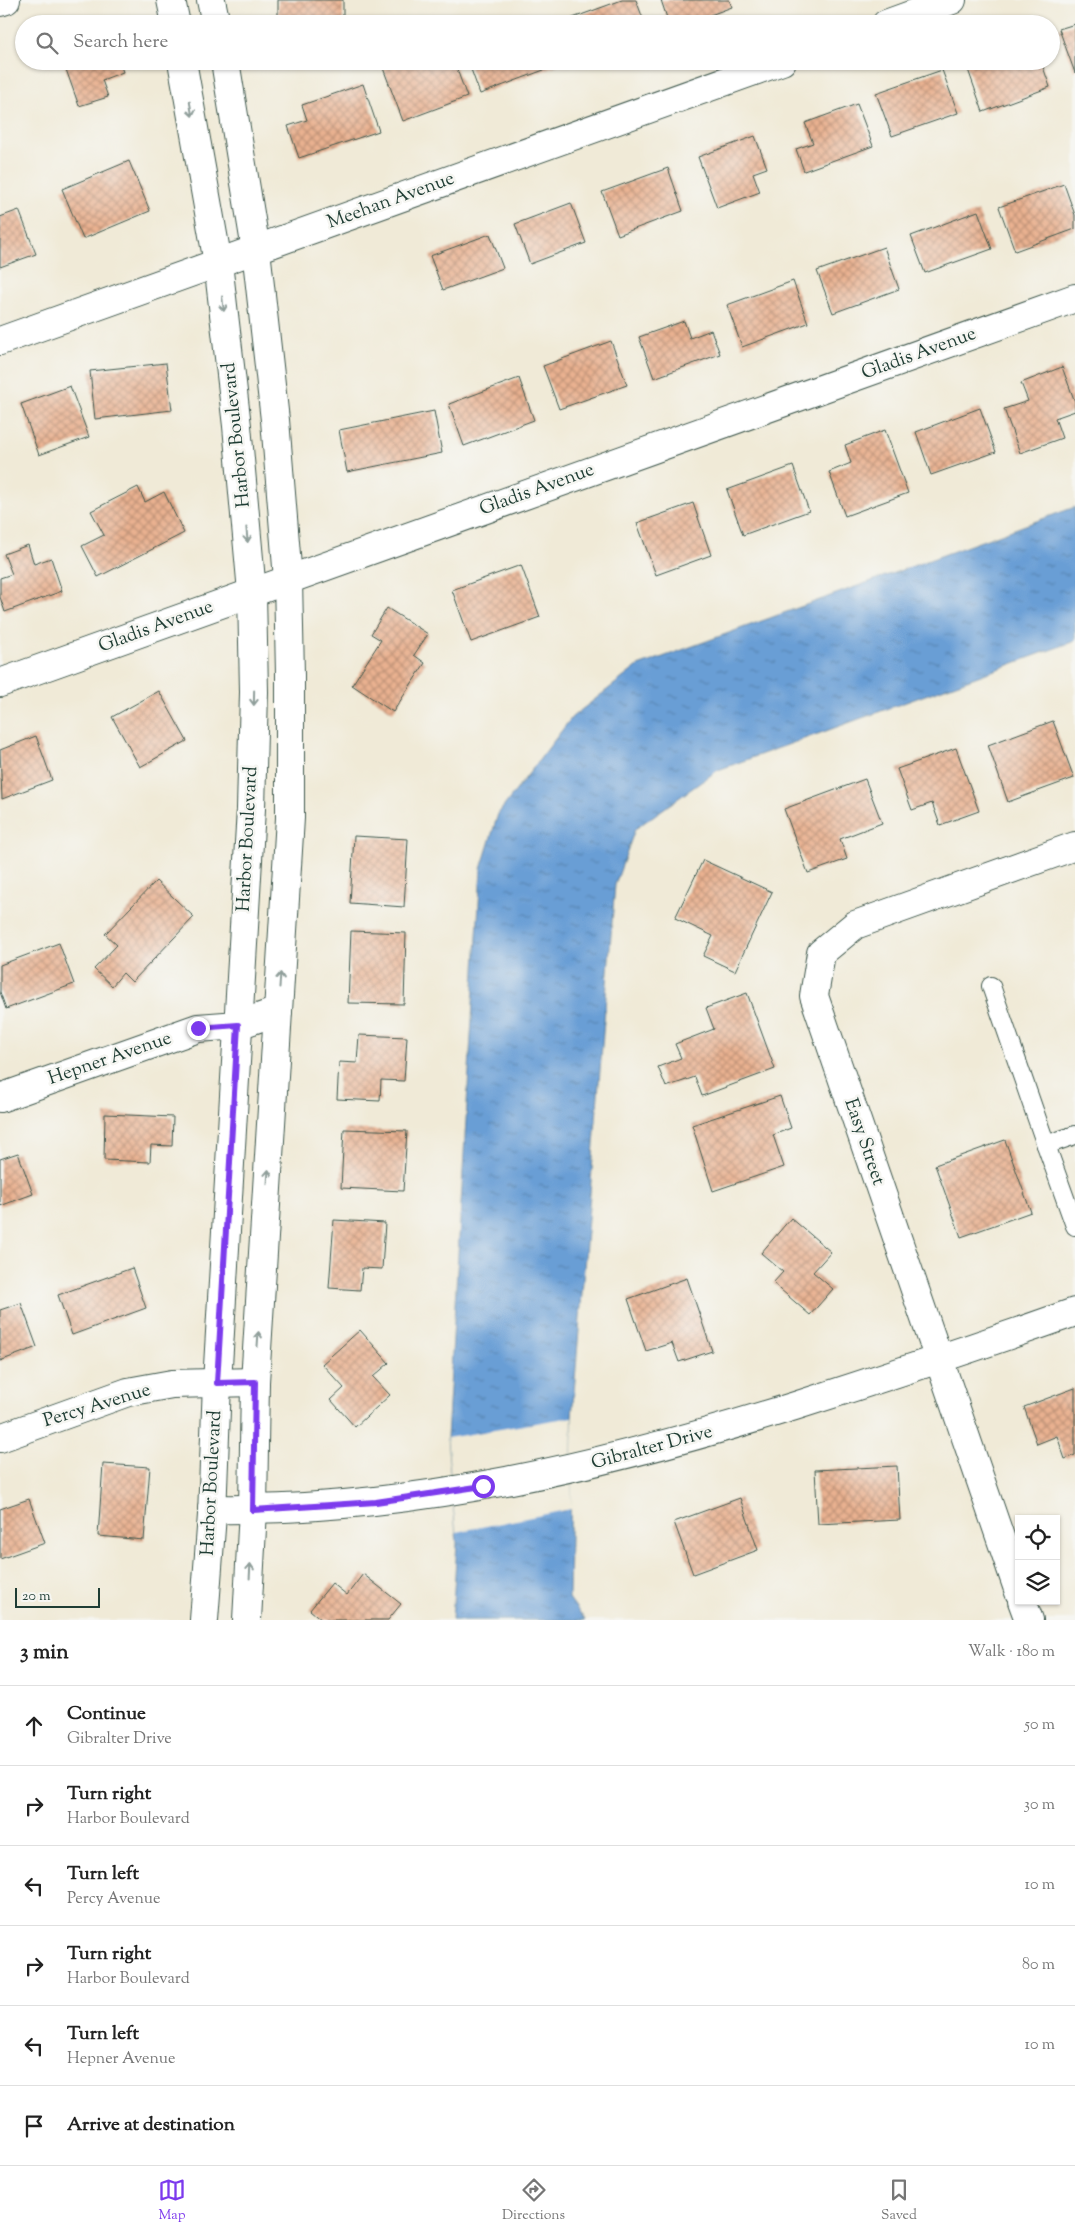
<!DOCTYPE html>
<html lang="en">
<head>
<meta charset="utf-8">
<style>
	:root { --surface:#fff; --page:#f6f6f6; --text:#222; --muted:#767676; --line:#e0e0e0; --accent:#7c3aed }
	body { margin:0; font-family:"Sorts Mill Goudy",serif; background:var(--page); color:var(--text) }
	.controls { position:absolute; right:15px; bottom:15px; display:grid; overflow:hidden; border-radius:0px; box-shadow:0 1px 4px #0004 }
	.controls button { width:45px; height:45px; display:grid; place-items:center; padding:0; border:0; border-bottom:1px solid var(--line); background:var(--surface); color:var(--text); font:25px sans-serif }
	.scale { position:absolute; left:15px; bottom:12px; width:85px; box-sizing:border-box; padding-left:5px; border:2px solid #1f3d34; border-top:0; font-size:14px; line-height:18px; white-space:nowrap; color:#1f3d34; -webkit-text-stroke:4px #f6f6f2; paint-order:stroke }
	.stop { position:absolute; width:15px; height:15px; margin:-11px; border:4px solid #7c3aed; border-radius:50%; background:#fff }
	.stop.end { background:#7c3aed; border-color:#fff; box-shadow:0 1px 5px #0008 }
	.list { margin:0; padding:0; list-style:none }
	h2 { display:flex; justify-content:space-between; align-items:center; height:65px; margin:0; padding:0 20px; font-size:21px }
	h2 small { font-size:16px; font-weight:400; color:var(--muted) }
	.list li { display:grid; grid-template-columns:32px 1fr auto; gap:15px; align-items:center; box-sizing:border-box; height:80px; padding:0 20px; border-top:1px solid var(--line) }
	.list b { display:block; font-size:19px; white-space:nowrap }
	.list p { margin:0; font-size:16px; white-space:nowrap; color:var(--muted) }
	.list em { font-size:16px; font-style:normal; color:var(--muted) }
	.icon { flex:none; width:28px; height:28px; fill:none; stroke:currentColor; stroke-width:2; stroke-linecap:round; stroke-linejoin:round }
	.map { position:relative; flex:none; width:1075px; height:1620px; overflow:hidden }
	.search { position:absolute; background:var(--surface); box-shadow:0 1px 4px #0004; left:15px; right:15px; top:15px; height:55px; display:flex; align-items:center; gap:12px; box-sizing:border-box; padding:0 18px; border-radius:28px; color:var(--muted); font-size:19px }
	.sheet { height:545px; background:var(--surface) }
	nav { display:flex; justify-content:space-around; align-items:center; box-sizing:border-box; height:70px; border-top:1px solid var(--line); background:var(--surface); font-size:14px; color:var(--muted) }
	nav a { display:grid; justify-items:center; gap:2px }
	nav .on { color:var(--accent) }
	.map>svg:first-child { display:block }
	.water { fill:url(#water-ripples); stroke:#446e84 }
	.pier { fill:#f0ead7 }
	.building { fill:url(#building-cross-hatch) }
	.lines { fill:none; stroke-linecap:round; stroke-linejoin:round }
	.service-casing { stroke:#3e574c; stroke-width:20 }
	.minor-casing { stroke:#3e574c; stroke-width:30 }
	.tertiary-casing { stroke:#3e574c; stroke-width:30 }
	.service { stroke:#fff; stroke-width:18 }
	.minor { stroke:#fff; stroke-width:28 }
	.tertiary { stroke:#fff; stroke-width:28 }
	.oneway { stroke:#8f9e9a }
	.route { stroke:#7c3aed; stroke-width:6 }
	.labels { text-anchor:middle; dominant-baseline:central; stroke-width:5; stroke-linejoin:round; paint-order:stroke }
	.street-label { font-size:19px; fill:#1f3d34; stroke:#f6f6f2 }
</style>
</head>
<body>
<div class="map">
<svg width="1075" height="1620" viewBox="0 0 1075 1620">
	<defs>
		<pattern id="water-ripples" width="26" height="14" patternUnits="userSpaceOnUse" patternTransform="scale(1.25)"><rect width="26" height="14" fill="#699ed5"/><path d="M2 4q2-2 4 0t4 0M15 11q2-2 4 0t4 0" fill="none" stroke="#5682ae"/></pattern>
		<pattern id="building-cross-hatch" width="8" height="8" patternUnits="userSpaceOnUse" patternTransform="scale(1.25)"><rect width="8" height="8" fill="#e9b190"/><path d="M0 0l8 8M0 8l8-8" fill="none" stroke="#bc9176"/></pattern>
	</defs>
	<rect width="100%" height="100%" fill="#f6f6f2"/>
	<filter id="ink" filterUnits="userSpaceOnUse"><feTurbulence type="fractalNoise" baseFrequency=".02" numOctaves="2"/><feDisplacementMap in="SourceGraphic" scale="10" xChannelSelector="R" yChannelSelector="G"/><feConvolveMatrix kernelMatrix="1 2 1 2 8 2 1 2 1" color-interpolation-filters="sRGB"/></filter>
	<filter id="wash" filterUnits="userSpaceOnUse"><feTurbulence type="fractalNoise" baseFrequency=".0096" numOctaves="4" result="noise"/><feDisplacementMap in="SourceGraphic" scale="20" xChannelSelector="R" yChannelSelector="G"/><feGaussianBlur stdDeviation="1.12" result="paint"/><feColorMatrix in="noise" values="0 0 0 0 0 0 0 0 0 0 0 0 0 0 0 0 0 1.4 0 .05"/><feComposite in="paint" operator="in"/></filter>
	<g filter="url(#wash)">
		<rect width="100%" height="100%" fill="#f0ead7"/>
		<!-- water -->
		<path class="water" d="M1075 507V641L718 770 635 829 615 885 572 1417 569 1598 585 1620H452L457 1543 447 1438 481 869 498 814 572 717 638 666Z"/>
		<!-- pier -->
		<path class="pier" d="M572 1417 571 1509 456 1532 447 1438Z"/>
		<g id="blocks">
			<!-- building -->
			<g class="building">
				<rect x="278" y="0" width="65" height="24"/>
				<path d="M622 0H636L645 24H572L570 19Z"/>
				<path d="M661 0H729L732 7 686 24H669Z"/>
				<path d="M1075 24V73L1059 29Z"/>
				<path d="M63 61H119L123 72 102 80 108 97 79 106Z"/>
				<path d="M402 61H454L467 97 403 121 383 68Z"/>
				<path d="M468 61H556L557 65 480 94Z"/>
				<path d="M965 61H1041L1050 87 983 112Z"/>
				<path d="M942 70 958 113 892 136 876 93Z"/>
				<path d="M363 84 379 131 299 158 288 126 307 120 302 105Z"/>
				<path d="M857 104 873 146 804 171 796 149 813 143 805 123Z"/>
				<path d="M755 136 767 168 753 173 760 192 717 208 698 157Z"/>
				<path d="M129 161 150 211 83 239 62 189Z"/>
				<path d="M668 168 683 211 618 235 602 192Z"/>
				<path d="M1064 184 1075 215V229L1015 251 999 207Z"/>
				<path d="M571 203 586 243 530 264 515 224Z"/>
				<path d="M19 210 36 254 0 267V217Z"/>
				<path d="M978 211 992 249 925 273 911 236Z"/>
				<path d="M490 234 503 268 443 290 430 256Z"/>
				<path d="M884 247 899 289 833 313 817 271Z"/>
				<path d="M793 281 808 323 742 347 727 305Z"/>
				<path d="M684 321 690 338 711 330 720 354 654 378 639 337Z"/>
				<path d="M611 341 627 385 559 409 543 366Z"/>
				<path d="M166 363 172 410 95 419 90 371Z"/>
				<path d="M1062 367 1075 402V411L1055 418 1062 438 1020 453 1004 409 1028 401 1021 383Z"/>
				<path d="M519 378 534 420 464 446 449 404Z"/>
				<path d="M70 386 89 437 39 455 21 404Z"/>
				<path d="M980 408 996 452 931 475 916 432Z"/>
				<path d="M434 411 442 453 347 472 339 430Z"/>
				<path d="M885 430 908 493 845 516 829 472 851 463 845 445Z"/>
				<path d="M793 466 809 511 743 535 727 490Z"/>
				<path d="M138 487 145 502 164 492 184 533 98 577 82 546 104 535 91 511Z"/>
				<path d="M693 503 711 555 656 575 637 523Z"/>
				<path d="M28 545 34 564 51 558 62 591 5 612 0 597V578L12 574 4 554Z"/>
				<path d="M521 565 540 617 471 642 452 590Z"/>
				<path d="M387 608 428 634 414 655 425 663 393 712 352 685 381 640 371 634Z"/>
				<path d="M159 691 187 741 140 767 112 717Z"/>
				<path d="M1053 721 1074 778 1008 802 988 745Z"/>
				<path d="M36 736 52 780 2 799 0 750Z"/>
				<path d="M956 748 979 811 940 825 932 803 912 810 897 769Z"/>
				<path d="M865 779 882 823 840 839 847 859 808 873 784 809Z"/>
				<path d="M354 836 408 839 404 907 350 903Z"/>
				<path d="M703 860 772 892 735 971 703 956 713 936 675 918Z"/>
				<path d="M156 881 194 917 132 982 123 973 112 986 94 969 117 945 105 934Z"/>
				<path d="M351 931 406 933 404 1004 348 1003Z"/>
				<path d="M59 943 74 984 6 1009 0 992V965Z"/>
				<path d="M747 993 775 1069 702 1096 695 1077 666 1087 658 1067 681 1058 675 1044 714 1029 706 1008Z"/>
				<path d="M359 1035 407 1037 404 1081 381 1080 380 1101 337 1099 339 1062 357 1063Z"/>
				<path d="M780 1096 791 1128 773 1135 784 1167 713 1191 692 1125Z"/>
				<path d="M105 1114 173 1117 172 1146 151 1145 150 1162 104 1160Z"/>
				<path d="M344 1129 407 1131 403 1191 341 1188Z"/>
				<path d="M1005 1140 1031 1212 961 1237 935 1165Z"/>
				<path d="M18 1153 33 1194 0 1206V1159Z"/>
				<path d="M791 1218 831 1252 813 1272 833 1289 810 1315 773 1283 783 1272 761 1253Z"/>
				<path d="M334 1220 385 1223 382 1269 362 1268 360 1290 329 1288Z"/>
				<path d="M132 1268 146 1308 72 1335 58 1295Z"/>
				<path d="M687 1278 712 1351 679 1362 672 1343 646 1351 628 1299Z"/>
				<path d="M21 1303 37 1347 0 1361V1310Z"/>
				<path d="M360 1330 389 1363 373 1377 390 1395 355 1427 331 1400 344 1388 322 1364Z"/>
				<path d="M1075 1388V1455L1065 1459 1057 1436 1037 1444 1024 1407Z"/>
				<path d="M103 1464 150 1467 144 1540 98 1536Z"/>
				<path d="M897 1466 900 1520 818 1524 815 1470Z"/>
				<path d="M740 1498 758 1550 693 1574 674 1522Z"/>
				<path d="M29 1499 45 1543 0 1559V1509Z"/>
				<path d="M363 1574 401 1604 388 1620H322L310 1610 332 1583 347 1595Z"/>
			</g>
		</g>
	</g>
	<g filter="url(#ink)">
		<use href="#blocks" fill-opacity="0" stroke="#3e574c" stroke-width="1"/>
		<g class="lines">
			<defs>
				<g id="service">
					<path d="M991 986 1046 1145"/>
					<path d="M1075 1135 1046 1145 1075 1226"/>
				</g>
				<g id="minor">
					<path d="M0 2 6 0"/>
					<path d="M886 24 952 0"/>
					<path d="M0 341 782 61"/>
					<path d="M0 683 1075 298"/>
					<path d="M0 1098 198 1028 238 1025 278 1011"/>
					<path d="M0 1438 128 1392 172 1384 255 1382"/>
					<path d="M212 1509C412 1512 606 1465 795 1406 889 1376 982 1345 1075 1312"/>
					<path d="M1019 1592 814 996 821 953 855 925 1075 846"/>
					<path d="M1022 1601 1029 1620"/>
				</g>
				<g id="tertiary">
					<path d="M171 0 176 24"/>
					<path d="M211 0 216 24"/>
					<path d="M182 61 218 263 237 426 252 592 254 692 251 809 217 1383 212 1515 204 1620"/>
					<path d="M225 61 256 250 275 420 288 579 290 675V818L255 1382 253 1510 247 1620"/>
				</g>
			</defs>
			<!-- service casing -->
			<use href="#service" class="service-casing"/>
			<!-- minor casing -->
			<use href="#minor" class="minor-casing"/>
			<!-- tertiary casing -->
			<use href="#tertiary" class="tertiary-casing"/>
			<!-- service -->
			<use href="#service" class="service"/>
			<!-- minor -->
			<use href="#minor" class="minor"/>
			<!-- tertiary -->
			<use href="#tertiary" class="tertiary"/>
		</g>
		<!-- one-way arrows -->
		<defs><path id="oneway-shaft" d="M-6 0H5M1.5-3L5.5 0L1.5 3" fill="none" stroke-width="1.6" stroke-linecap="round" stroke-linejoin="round" transform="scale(1.25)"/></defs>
		<g class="oneway">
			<use href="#oneway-shaft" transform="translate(191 109) rotate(80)"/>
			<use href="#oneway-shaft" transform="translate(223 304) rotate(83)"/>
			<use href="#oneway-shaft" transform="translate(247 535) rotate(85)"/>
			<use href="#oneway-shaft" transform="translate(254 698) rotate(91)"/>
			<use href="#oneway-shaft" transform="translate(280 980) rotate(-86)"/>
			<use href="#oneway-shaft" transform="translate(268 1177) rotate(-86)"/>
			<use href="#oneway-shaft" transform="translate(258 1339) rotate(-86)"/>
			<use href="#oneway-shaft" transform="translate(250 1571) rotate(-87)"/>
		</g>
	</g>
	<g class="lines" filter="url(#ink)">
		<!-- route -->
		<path class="route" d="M198 1028 238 1025 217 1383 255 1382 253 1510 376 1502 483 1486"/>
	</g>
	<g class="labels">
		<!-- street labels -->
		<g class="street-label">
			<text transform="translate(391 201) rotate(-20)">Meehan Avenue</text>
			<text transform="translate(919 354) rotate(-20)">Gladis Avenue</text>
			<text transform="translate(237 435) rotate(-96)">Harbor Boulevard</text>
			<text transform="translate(537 490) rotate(-20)">Gladis Avenue</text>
			<text transform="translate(156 627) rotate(-20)">Gladis Avenue</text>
			<text transform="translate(248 839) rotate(-87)">Harbor Boulevard</text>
			<text transform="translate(110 1059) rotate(-19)">Hepner Avenue</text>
			<text transform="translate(864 1142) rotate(71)">Easy Street</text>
			<text transform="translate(97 1406) rotate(-17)">Percy Avenue</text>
			<text transform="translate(652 1448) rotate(-15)">Gibralter Drive</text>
			<text transform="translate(212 1483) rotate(-87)">Harbor Boulevard</text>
		</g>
	</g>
</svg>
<div class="controls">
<button><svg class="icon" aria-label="locate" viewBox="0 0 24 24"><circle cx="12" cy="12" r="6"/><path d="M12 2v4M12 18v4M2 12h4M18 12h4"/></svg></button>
<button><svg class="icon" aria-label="layers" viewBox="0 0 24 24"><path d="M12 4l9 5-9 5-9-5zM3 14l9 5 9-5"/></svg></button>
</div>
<div class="scale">20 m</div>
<div class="stop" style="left:483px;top:1486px"></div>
<div class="stop end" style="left:198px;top:1028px"></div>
<div class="search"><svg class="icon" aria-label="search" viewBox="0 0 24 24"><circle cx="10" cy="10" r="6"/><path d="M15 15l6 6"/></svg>Search here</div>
</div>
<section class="sheet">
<h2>3 min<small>Walk · 180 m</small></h2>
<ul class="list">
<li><svg class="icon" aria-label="ahead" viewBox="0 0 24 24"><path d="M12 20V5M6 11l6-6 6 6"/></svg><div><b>Continue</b><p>Gibralter Drive</p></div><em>50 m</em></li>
<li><svg class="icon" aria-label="right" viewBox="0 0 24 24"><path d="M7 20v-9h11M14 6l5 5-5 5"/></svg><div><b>Turn right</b><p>Harbor Boulevard</p></div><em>30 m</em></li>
<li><svg class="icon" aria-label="left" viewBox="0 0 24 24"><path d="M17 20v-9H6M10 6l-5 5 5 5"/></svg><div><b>Turn left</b><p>Percy Avenue</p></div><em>10 m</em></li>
<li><svg class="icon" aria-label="right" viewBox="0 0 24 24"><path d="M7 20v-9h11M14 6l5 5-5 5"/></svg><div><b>Turn right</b><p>Harbor Boulevard</p></div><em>80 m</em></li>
<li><svg class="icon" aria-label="left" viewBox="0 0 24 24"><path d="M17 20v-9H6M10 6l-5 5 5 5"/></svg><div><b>Turn left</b><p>Hepner Avenue</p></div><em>10 m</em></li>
<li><svg class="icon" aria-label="arrive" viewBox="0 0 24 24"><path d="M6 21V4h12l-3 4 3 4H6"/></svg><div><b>Arrive at destination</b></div></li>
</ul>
</section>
<nav>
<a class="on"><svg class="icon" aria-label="map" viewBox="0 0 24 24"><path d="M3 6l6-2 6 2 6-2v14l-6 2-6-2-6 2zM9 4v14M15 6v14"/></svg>Map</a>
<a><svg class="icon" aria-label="directions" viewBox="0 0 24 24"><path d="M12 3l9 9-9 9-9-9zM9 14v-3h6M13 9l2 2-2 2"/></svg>Directions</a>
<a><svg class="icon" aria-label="saved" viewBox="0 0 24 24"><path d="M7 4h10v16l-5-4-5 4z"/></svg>Saved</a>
</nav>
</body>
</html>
